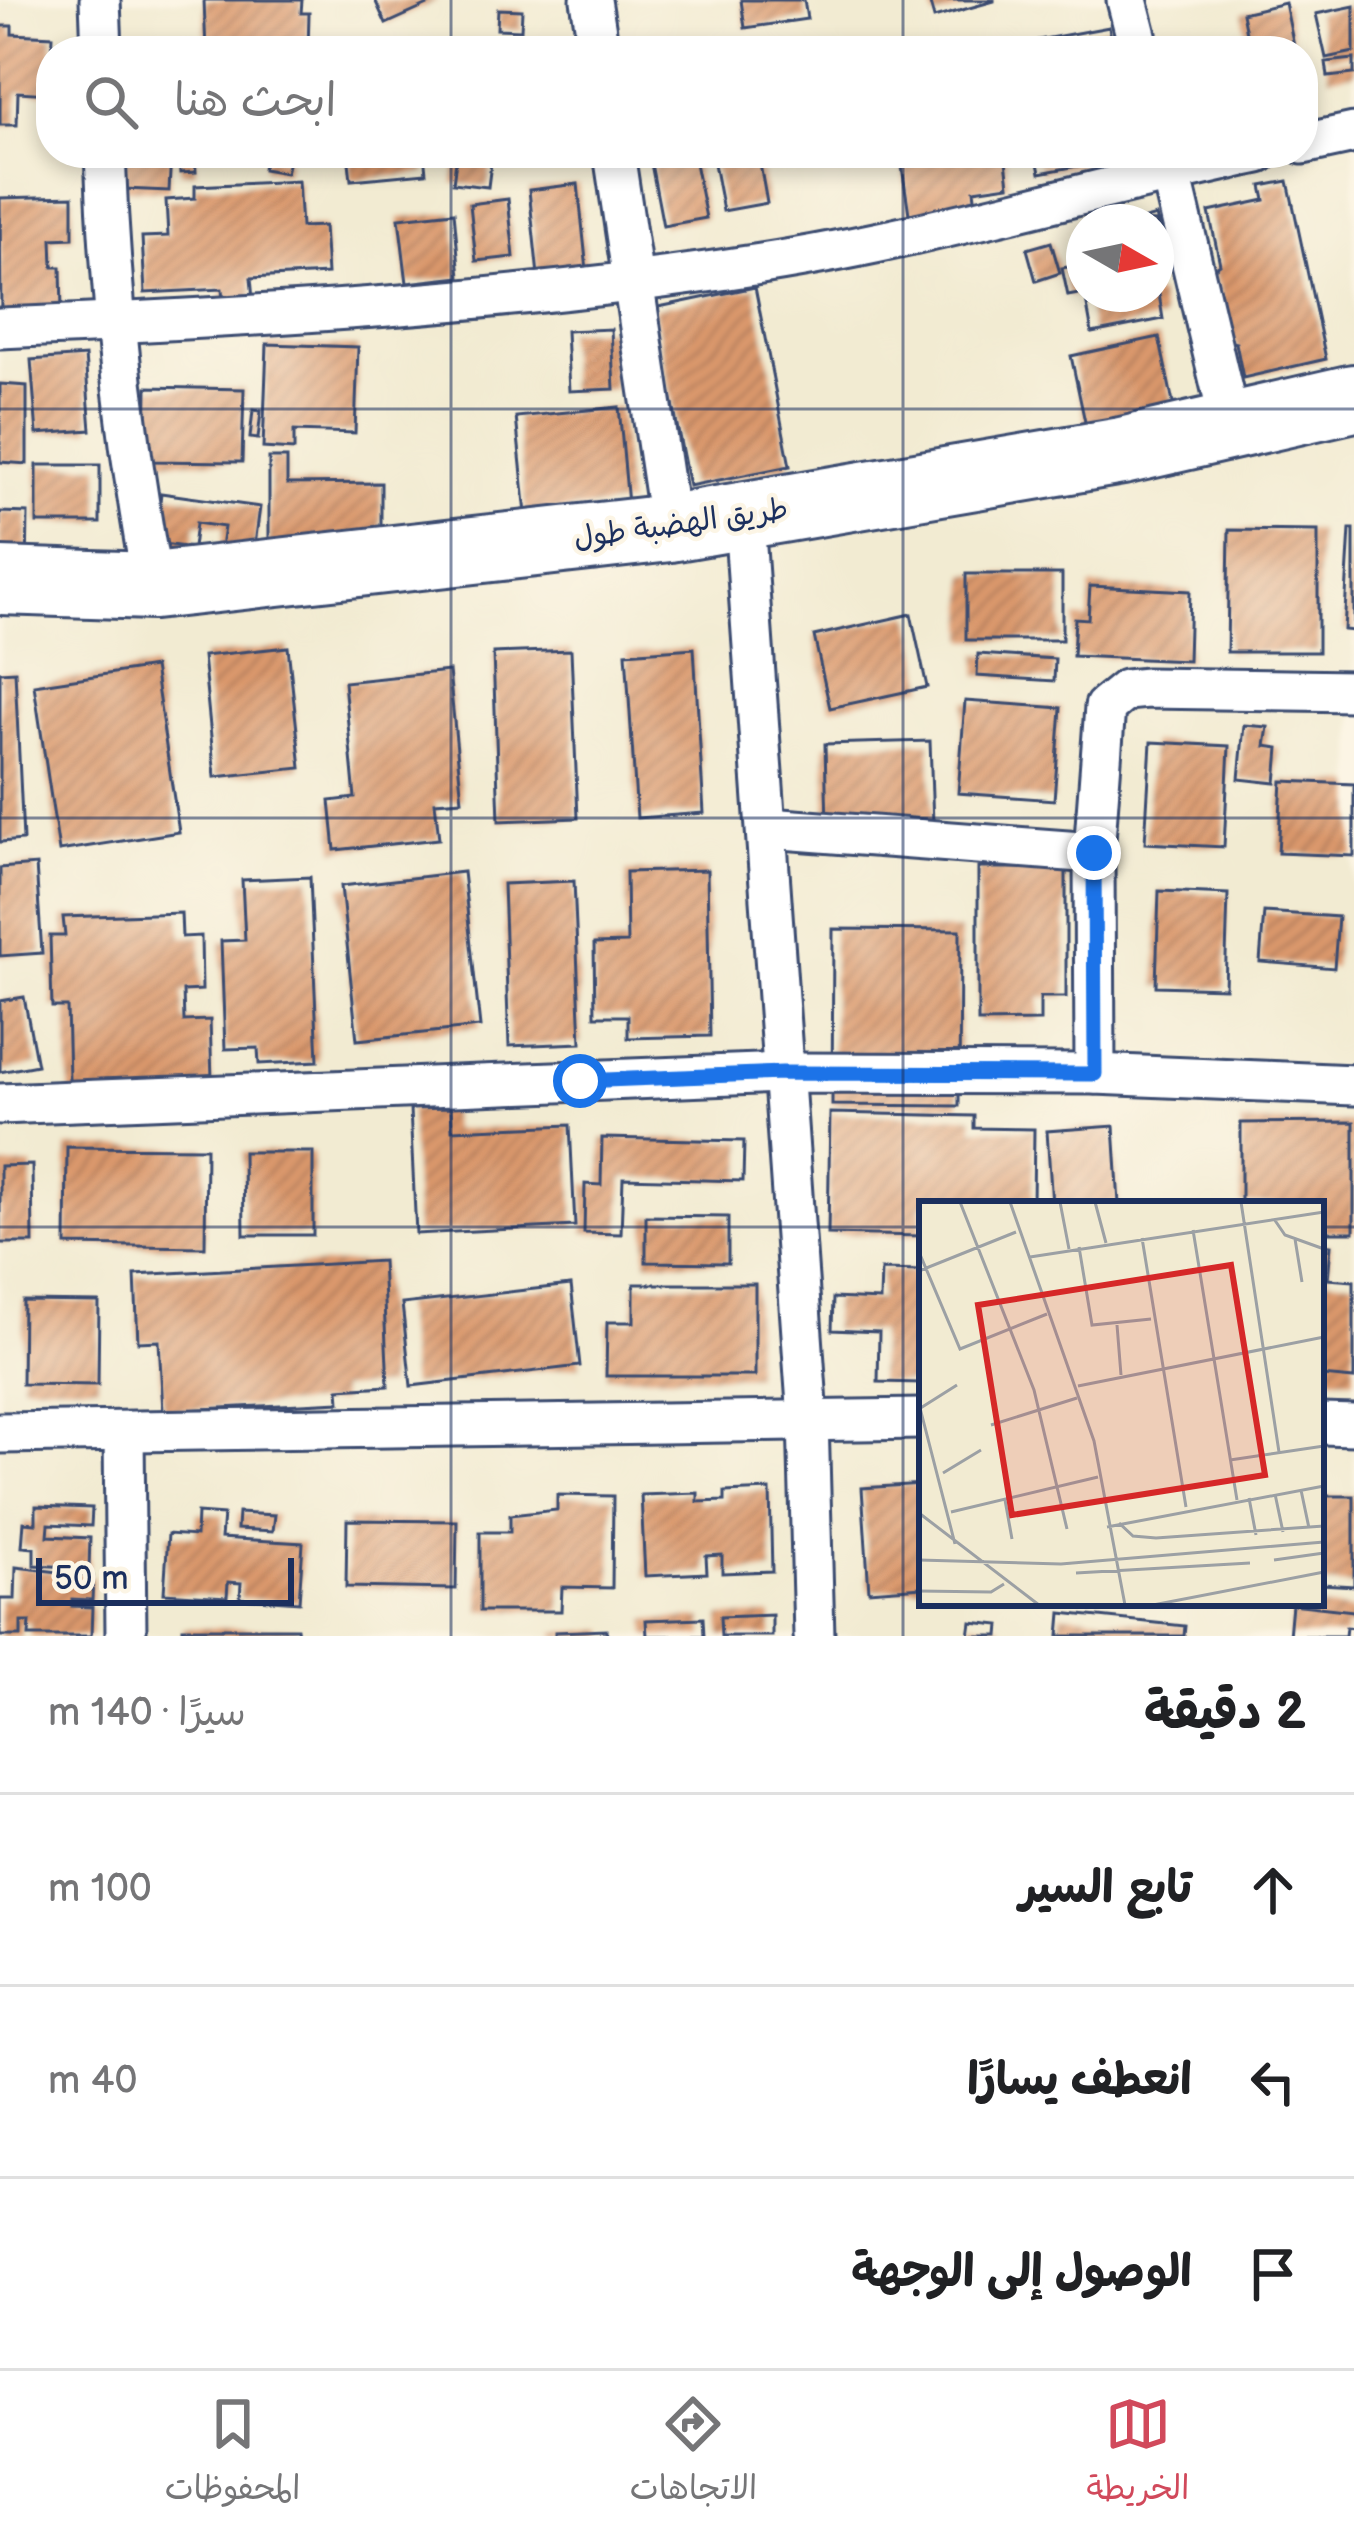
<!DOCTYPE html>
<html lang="ar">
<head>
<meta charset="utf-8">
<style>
	:root { --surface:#fff; --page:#f2f2f2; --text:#202124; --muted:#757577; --line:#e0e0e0; --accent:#d1495b }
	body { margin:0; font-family:"Balsamiq Sans","Playpen Sans Arabic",sans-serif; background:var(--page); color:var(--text); direction:rtl }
	.compass { position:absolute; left:1066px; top:204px; width:108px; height:108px; border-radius:50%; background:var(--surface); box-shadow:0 6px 18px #0003; rotate:99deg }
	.scale { position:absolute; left:36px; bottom:30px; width:258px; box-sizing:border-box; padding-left:12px; border:6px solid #1b2f5e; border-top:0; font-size:33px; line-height:42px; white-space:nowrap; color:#1b2f5e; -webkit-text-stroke:9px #fcf5e5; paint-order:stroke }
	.stop { position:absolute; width:36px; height:36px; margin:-27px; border:9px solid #1a73e8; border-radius:50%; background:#fff }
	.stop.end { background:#1a73e8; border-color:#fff; box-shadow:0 3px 12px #0008 }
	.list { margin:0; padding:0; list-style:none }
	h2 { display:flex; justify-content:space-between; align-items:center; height:156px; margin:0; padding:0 48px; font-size:51px }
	h2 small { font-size:39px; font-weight:400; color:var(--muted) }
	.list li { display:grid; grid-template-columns:78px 1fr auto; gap:36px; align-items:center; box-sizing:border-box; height:192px; padding:0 48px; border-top:3px solid var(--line) }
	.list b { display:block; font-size:45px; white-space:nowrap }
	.list em { font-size:39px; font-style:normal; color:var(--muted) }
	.icon { flex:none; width:66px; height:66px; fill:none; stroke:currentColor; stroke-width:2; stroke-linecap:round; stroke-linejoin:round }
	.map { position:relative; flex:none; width:1354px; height:1636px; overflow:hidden; direction:ltr }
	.search { position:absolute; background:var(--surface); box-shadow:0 6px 18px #0003; left:36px; right:36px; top:36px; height:132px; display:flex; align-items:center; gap:30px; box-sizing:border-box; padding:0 42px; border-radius:48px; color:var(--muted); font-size:45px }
	.sheet { height:732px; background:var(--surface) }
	nav { display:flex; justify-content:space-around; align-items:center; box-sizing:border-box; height:168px; border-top:3px solid var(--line); background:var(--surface); font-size:33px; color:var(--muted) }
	nav a { display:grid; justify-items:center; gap:6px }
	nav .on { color:var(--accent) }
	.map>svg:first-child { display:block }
	.building { fill:url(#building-hatch) }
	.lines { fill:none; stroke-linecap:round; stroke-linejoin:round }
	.street-casing { stroke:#3b4b6f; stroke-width:45 }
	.highway-casing { stroke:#3b4b6f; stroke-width:72 }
	.street { stroke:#fff; stroke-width:39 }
	.highway { stroke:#fff; stroke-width:66 }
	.route { stroke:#1a73e8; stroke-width:15 }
	.grid { fill:none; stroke:#1b2f5e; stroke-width:3; stroke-opacity:0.55 }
	.labels { text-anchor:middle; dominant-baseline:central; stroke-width:9; stroke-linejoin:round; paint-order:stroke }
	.street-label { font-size:30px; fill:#1b2f5e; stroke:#fcf5e5 }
	.inset-road { fill:none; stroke:#9ca0a4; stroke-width:3 }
	.view { fill:#d62828; fill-opacity:0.15; stroke:#d62828; stroke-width:6 }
	.inset-edge { fill:none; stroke:#1b2f5e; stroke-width:6 }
</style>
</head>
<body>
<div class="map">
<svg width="1354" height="1636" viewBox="0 0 1354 1636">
	<defs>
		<pattern id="building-hatch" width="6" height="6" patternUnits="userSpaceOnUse" patternTransform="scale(3)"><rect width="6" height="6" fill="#da986c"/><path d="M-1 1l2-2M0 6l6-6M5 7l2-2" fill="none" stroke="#b07c5c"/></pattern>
	</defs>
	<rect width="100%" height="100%" fill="#fcf5e5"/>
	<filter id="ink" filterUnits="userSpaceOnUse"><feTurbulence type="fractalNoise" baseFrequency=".00833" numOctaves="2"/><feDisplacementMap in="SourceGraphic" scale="24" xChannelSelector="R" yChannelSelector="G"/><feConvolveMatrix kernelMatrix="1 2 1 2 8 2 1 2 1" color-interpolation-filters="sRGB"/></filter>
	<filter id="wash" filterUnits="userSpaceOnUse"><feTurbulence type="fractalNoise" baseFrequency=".004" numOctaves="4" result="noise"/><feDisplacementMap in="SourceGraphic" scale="48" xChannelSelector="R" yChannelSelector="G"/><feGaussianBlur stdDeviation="2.7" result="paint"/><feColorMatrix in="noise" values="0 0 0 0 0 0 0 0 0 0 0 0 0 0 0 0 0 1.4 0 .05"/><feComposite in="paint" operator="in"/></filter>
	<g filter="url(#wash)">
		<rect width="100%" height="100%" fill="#f2ebd2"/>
		<g id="blocks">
			<!-- building -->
			<g class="building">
				<path d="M204 0H302L301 13H309L308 51H206Z"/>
				<path d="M375 0H439L386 24Z"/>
				<path d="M741 0H804L807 19 745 28Z"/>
				<path d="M929 0H994V1L934 18Z"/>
				<path d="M1285 3 1295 51H1201L1200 44 1246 33 1242 13Z"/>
				<path d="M1354 6V52L1326 58 1316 14Z"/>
				<path d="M498 9 522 10 521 30 497 29Z"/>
				<path d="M0 26H12V34L53 36 50 94 18 92 17 125H0Z"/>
				<path d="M1109 27 1113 51H1018L1017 44Z"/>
				<path d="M1354 59V74L1328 77 1326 62Z"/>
				<path d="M126 153H171L169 191 124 189Z"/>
				<path d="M179 153H195L196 172 180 173Z"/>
				<path d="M348 153H424L426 173 351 180Z"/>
				<path d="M457 153H483L482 162 491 163 488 187 453 183Z"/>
				<path d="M649 153H693L706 218 663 226Z"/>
				<path d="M712 153H758L767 203 723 211Z"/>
				<path d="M900 153H1005L1009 185 974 190 976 205 909 214Z"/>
				<path d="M1036 153H1136V155L1040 173Z"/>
				<path d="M265 156 289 160 286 173 263 169Z"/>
				<path d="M298 181 301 227 324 226 327 274 251 278 253 299 223 301 222 289 145 293 142 237 168 236 166 200 195 198V186Z"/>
				<path d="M1288 181 1326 359 1243 378 1236 343 1210 337 1221 293 1212 270 1220 264 1209 212 1265 200 1262 186Z"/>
				<path d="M578 184 588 280 539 285 529 190Z"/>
				<path d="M73 196V238L52 239 53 267H61L62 314 1 316 0 198Z"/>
				<path d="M508 199 514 257 476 261 470 204Z"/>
				<path d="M454 212 460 277 407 283 399 218Z"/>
				<path d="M1156 216 1163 240 1156 242V222L1138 221Z"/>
				<path d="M1051 242 1060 273 1036 281 1027 249Z"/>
				<path d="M1084 264V293L1068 296 1062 268Z"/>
				<path d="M755 287 790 466 689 486 654 308Z"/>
				<path d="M1085 294H1159L1163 319 1092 333Z"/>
				<path d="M611 329 614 389 569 391 566 331Z"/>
				<path d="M1159 337 1176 417 1088 436 1071 356Z"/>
				<path d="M267 344 358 347 355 433 294 431V450L263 448Z"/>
				<path d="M85 356 91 430 37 434 31 360Z"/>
				<path d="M0 384 27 386V464L0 462Z"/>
				<path d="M147 387 244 389 242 462 146 461Z"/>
				<path d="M619 407 628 504 526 514 516 417Z"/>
				<path d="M253 410 261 411 258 439 250 438Z"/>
				<path d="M269 458H287V484L381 483V548L269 549Z"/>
				<rect x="37" y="465" width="63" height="58"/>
				<path d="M161 493 260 507 254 552 221 547 224 527 196 523 193 548 155 543Z"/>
				<path d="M0 512 28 513 27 572H0Z"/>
				<path d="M1350 529H1354V631L1344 630Z"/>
				<path d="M1229 530 1318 531V652H1227Z"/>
				<rect x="966" y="574" width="96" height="66"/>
				<path d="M1090 586 1190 591 1188 661 1073 656 1075 618 1088 619Z"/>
				<path d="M911 614 927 687 830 708 814 636Z"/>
				<path d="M288 647 301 768 215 777 203 656Z"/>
				<path d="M694 648 704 813 637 818 626 653Z"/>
				<path d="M571 650 578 818 499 821 493 653Z"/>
				<path d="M978 654 1055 659 1054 681 977 676Z"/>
				<path d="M154 667 179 832 59 851 34 685Z"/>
				<path d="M15 671 23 840 0 842V672Z"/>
				<path d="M449 671 462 800 435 802 439 839 335 850 330 801 355 798 344 682Z"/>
				<path d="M965 701 1061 708 1054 800 958 793Z"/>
				<path d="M1244 725 1268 727 1265 746 1279 748 1276 783 1239 779Z"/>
				<path d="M930 741 933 824 827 827 825 744Z"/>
				<path d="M1151 742 1229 746 1224 847 1145 843Z"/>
				<path d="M1282 781 1354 784V856L1278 853Z"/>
				<path d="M36 865 42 953 0 956V868Z"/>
				<path d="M978 868H1066V997H1040V1021L978 1022Z"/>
				<path d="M707 870 710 1036 628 1038V1016H595L594 944 627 943 626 872Z"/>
				<path d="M463 872 480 1027 357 1040 341 886Z"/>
				<path d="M310 877 318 1061 259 1064 258 1048 225 1049 221 941 245 940 242 880Z"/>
				<path d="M574 881 581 1043 509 1046 503 884Z"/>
				<path d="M1159 891 1228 894 1225 988 1156 986Z"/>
				<path d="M1264 912 1338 917 1334 968 1260 962Z"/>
				<path d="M181 913 182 937 201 936 202 990 183 991 184 1021 210 1020 213 1108 70 1113 67 1007H52L50 936H65L63 917Z"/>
				<path d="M833 929 960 930 959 1106 832 1105Z"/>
				<path d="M24 997 37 1065 0 1072V1001Z"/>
				<path d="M451 1108 452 1130 570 1125 575 1226 416 1234 410 1109Z"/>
				<path d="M830 1113 974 1116V1128L1034 1129 1033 1204H922V1236L828 1234Z"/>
				<path d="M1354 1122V1232H1321V1204H1241V1123Z"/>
				<path d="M1114 1126 1119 1204H1052L1047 1131Z"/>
				<path d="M602 1138 744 1141 743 1181 623 1178 621 1234 584 1233 585 1184 601 1185Z"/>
				<path d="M67 1147 206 1148 205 1247 66 1245Z"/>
				<path d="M243 1152H313V1235H244Z"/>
				<path d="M32 1165 33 1243H0V1166Z"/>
				<path d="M646 1216 728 1217V1263L646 1262Z"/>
				<path d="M1321 1244 1331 1245 1328 1279 1354 1281V1379L1321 1376Z"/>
				<path d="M382 1261 388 1386 339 1389 340 1402 163 1411 159 1341 138 1342 135 1275Z"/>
				<path d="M881 1270 922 1271V1383L878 1382 879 1332 832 1330 833 1298 880 1300Z"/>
				<path d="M634 1284H755V1376H606L607 1322H634Z"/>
				<path d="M571 1285 580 1366 411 1386 402 1304Z"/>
				<path d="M23 1301 99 1302 98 1385 22 1384Z"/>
				<path d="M922 1484V1587L869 1591 862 1488Z"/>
				<path d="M770 1490 772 1571 722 1573V1555L706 1556 707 1573 645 1576 641 1495 698 1493V1502L725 1501V1492Z"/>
				<path d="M557 1495 613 1496 612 1588 562 1587 561 1611H480V1532H510V1515L557 1510Z"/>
				<path d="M1321 1496H1354V1586L1321 1584Z"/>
				<path d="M36 1506 92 1508 91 1526 49 1524 48 1536 90 1538 89 1568 34 1565V1548L22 1547 24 1522 36 1523Z"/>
				<path d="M197 1513 223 1515 221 1538 303 1543 299 1602 240 1598 241 1583 228 1582 227 1597 164 1593 168 1534 196 1536Z"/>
				<path d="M238 1513 275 1515 273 1531 237 1529Z"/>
				<path d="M347 1520 457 1521 456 1589 346 1587Z"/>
				<path d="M16 1567 93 1576 92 1600 72 1599V1606L92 1607 91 1636H29L30 1622H21V1636H0V1599H15Z"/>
				<path d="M1292 1604 1354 1611V1628L1346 1627 1345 1636H1289Z"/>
				<path d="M1061 1613 1185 1626 1184 1636H1059Z"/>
				<path d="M772 1615V1636H721L720 1617Z"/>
				<path d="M703 1618 704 1636H647L646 1620Z"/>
				<path d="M971 1622 1000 1625 999 1636H969Z"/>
				<path d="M183 1628H297L298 1636H183Z"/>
				<path d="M607 1630V1636H555V1632Z"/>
			</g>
		</g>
	</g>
	<g filter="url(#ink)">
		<use href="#blocks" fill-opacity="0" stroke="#3b4b6f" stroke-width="3"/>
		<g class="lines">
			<defs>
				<g id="street">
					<path d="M100 0 102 51"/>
					<path d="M591 0 599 51"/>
					<path d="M1127 0 1140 51"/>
					<path d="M1303 144 1354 133"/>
					<path d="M105 153C110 299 126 442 153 586"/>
					<path d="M614 153 670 528"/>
					<path d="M1166 153 1230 424"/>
					<path d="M0 328C254 317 510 303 761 264 929 238 1093 188 1259 153"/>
					<path d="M746 548 808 1419 814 1636"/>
					<path d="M769 828 1094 853"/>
					<path d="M1095 1074 1094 853 1105 707 1126 690 1147 688 1354 691"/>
					<path d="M0 1104 782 1073 1095 1074 1354 1085"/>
					<path d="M1321 1424 1354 1425"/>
					<path d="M124 1432 126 1636"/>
					<path d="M0 1433 922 1419"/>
				</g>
				<path id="highway" d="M0 581 153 586 670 528 1122 451 1354 398"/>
			</defs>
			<!-- street casing -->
			<use href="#street" class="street-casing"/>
			<!-- highway casing -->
			<use href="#highway" class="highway-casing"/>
			<!-- street -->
			<use href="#street" class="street"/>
			<!-- highway -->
			<use href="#highway" class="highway"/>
		</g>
	</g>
	<g class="lines" filter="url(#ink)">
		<!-- route -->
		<path class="route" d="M580 1081 782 1073 1095 1074 1094 853"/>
	</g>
	<!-- grid -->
	<path class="grid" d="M451 0V51M903 0V51M451 153V1636M903 153V1636M0 409H1354M0 818H1354M0 1227H922M1321 1227H1354"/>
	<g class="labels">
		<!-- street labels -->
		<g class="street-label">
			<text transform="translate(681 524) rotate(-8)">طريق الهضبة طول</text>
		</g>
	</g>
	<!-- overview -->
	<g transform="translate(919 1201)">
		<rect width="405" height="405" fill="#f2ebd2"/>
		<path class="inset-road" d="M41 1 115 189 148 328M91 1 175 240 206 404M141 1 150 48M176 1 187 42M322 1 360 251M355 18 366 34 405 48M274 29 318 299M223 37 267 306M376 38 383 81M160 46 173 124 232 118M0 51 41 148 128 113M111 56 405 11M0 70 97 31M198 124 202 174M159 185 405 136M0 203 36 343M0 208 38 184M72 224 158 197M311 259 405 245M24 272 62 249M382 289 390 327M356 293 364 331M330 297 337 334M86 299 93 338M32 311 179 276M0 312 120 404M200 322 214 335 237 337 405 325M188 326 405 285M0 359 142 363 405 341M355 359 405 352M157 372 331 362M0 390 72 391 85 383M234 404 405 371"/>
		<path class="view" d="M312 64 346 274 93 314 59 104Z"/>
		<rect width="405" height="405" class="inset-edge"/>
	</g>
</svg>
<svg class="compass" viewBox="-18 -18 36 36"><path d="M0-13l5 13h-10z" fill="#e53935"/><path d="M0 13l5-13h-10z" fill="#757577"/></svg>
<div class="scale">50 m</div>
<div class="stop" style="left:580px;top:1081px"></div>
<div class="stop end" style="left:1094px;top:853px"></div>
<div class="search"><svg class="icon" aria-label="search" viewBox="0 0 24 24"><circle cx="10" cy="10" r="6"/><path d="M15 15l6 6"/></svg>ابحث هنا</div>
</div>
<section class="sheet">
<h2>2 دقيقة<small>سيرًا · 140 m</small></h2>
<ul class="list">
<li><svg class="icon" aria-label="ahead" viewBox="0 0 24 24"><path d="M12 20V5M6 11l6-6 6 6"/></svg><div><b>تابع السير</b></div><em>100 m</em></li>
<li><svg class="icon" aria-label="left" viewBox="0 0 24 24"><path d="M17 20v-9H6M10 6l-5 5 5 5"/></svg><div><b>انعطف يسارًا</b></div><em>40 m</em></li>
<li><svg class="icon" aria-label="arrive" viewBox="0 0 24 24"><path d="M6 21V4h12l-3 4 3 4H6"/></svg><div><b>الوصول إلى الوجهة</b></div></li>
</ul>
</section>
<nav>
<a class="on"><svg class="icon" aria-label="map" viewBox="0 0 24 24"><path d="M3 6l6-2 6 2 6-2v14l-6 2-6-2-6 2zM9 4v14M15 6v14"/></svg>الخريطة</a>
<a><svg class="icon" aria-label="directions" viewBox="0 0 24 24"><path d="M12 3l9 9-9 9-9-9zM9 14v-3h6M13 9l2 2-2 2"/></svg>الاتجاهات</a>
<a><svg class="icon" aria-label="saved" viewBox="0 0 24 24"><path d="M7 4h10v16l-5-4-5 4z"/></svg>المحفوظات</a>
</nav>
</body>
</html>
